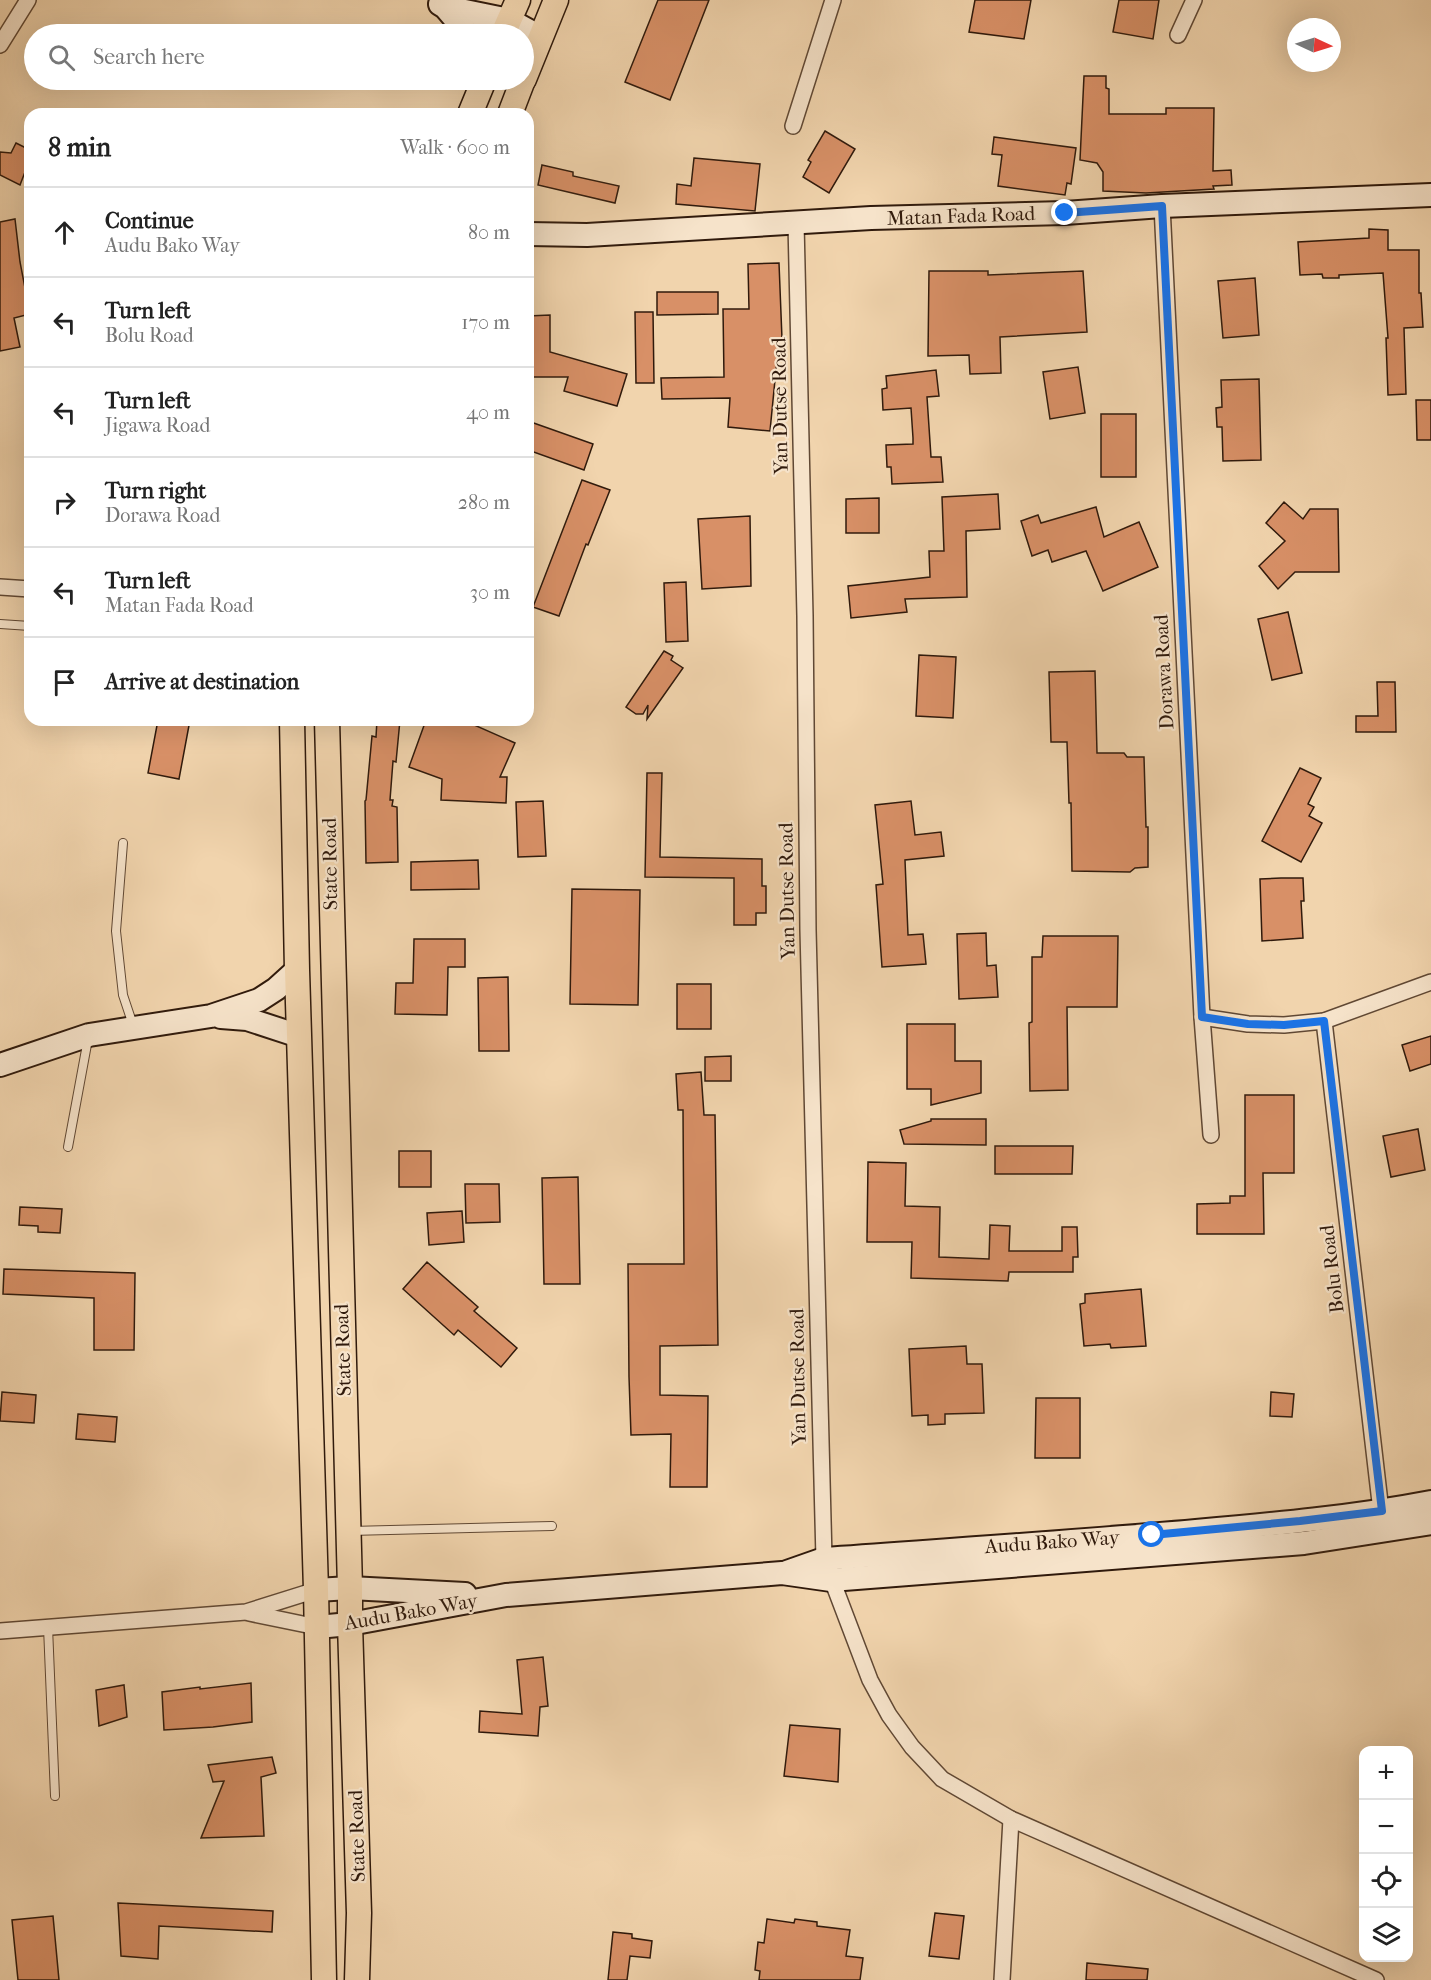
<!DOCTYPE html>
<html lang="en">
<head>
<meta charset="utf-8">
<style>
	:root { --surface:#fff; --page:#f2f2f2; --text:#222; --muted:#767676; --line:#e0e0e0 }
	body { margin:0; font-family:"IM FELL French Canon",serif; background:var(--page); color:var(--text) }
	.controls { position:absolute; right:18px; bottom:18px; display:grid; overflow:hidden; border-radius:12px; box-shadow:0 6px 24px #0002 }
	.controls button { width:54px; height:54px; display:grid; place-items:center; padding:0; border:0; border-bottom:2px solid var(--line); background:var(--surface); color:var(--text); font:30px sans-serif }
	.compass { position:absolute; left:1287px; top:18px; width:54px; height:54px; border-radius:50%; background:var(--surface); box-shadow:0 6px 24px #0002; rotate:94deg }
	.stop { position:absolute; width:18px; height:18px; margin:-14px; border:4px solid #1a73e8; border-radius:50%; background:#fff }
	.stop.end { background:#1a73e8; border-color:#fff; box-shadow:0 2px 6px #0008 }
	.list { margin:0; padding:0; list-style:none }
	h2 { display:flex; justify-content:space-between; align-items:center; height:78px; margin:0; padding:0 24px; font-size:26px }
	h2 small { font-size:20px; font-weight:400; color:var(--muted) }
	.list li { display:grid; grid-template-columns:39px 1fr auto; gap:18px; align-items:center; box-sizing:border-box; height:90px; padding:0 24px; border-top:2px solid var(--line) }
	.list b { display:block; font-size:22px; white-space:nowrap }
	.list p { margin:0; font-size:20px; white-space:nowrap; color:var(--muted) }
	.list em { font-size:20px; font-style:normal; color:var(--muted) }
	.icon { flex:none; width:33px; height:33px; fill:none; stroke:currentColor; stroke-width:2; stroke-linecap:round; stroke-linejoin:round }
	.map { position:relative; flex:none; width:1431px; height:1980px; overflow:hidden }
	.search { position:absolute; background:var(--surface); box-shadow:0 6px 24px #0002; left:24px; top:24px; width:510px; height:66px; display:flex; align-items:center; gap:15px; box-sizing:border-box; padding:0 21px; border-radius:33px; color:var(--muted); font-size:22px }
	.panel { position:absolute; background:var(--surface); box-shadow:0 6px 24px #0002; left:24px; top:108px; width:510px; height:618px; border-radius:18px }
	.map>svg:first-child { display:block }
	.building { fill:#d89067; stroke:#301a0c; stroke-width:1.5 }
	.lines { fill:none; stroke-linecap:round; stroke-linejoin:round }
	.lane-casing { stroke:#604834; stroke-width:10 }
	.street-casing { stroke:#604834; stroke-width:18 }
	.secondary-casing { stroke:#301a0c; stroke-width:26 }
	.primary-casing { stroke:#301a0c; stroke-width:27 }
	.lane { stroke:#f6e3ca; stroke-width:8 }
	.street { stroke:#f6e3ca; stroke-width:15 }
	.secondary { stroke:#f6e3ca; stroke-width:22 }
	.primary { stroke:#f1d4ad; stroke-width:24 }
	.route { stroke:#1a73e8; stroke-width:8 }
	.labels { text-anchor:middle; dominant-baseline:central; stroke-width:4.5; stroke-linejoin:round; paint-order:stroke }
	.street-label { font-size:20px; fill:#301a0c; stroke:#f6e3ca }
</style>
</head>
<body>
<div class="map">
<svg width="1431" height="1980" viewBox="0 0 1431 1980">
	<rect width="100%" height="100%" fill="#f1d4ad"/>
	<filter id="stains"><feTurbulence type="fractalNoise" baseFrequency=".00333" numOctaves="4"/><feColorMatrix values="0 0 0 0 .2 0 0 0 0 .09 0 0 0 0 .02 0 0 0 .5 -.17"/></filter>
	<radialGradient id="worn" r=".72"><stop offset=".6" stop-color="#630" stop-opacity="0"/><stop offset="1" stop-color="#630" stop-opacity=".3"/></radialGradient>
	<!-- building -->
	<g class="building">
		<path d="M658 0H709L670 100 625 82Z"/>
		<path d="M975 0H1031L1024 39 969 32Z"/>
		<path d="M1119 0H1159L1153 39 1113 32Z"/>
		<path d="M1084 76H1106V88L1109 89V114H1166V108H1214L1213 171 1231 170 1232 185 1213 186 1214 189 1146 193 1103 191V172L1097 163 1080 160Z"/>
		<path d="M825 131 855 149 829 193 803 177 811 162 808 160Z"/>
		<path d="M994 137 1076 148 1071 184 1067 183 1065 195 998 186 1002 155 992 154Z"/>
		<path d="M16 143 30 150V175L25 172 20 185 0 175V152L11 153Z"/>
		<path d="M694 158 760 164 755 211 676 204 677 184 691 186Z"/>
		<path d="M542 165 573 172V176L619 186 615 203 538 185Z"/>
		<path d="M15 219 20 262 30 314 14 318 20 347 0 351V222Z"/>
		<path d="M1369 229 1388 230V250H1419V293H1421L1423 327 1404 328 1406 394 1388 395 1386 338H1388L1383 273 1339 275V278H1323L1322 274 1300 275 1298 242 1369 238Z"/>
		<path d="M779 263 782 339H779L770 431 728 427 730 398 662 399 661 378 724 377 723 309H749L748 264Z"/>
		<path d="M929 271H988V275L1083 271 1087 332 1000 337 1001 373 970 374 969 355 928 356Z"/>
		<path d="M1255 278 1259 335 1223 338 1218 281Z"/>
		<path d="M657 292H718V314L657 315Z"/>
		<path d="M635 312H653L654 383H636Z"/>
		<path d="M550 315V352L627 374 617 406 564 391 568 377H528V316Z"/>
		<path d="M1078 367 1085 413 1050 419 1043 372Z"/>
		<path d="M936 370 939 396 927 397 931 457H941L943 482 892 484 891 467H887L886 445 913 444V438L911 408 883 410 882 389 887 388 886 376Z"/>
		<path d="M1259 379 1261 460 1223 461 1222 427H1217L1216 408 1222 407 1221 380Z"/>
		<path d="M1416 400H1431V440H1417Z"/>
		<rect x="1101" y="414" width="35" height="63"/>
		<path d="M528 421 593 444 584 470 528 450Z"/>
		<path d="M582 480 610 490 588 545 586 544 559 616 533 607Z"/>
		<path d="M998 494 1000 529 966 531 967 597 905 599 907 612 851 618 848 586 930 577 929 551H944L942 497Z"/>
		<path d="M879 498V533H846V499Z"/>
		<path d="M1284 502 1303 519 1310 509H1338L1339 572H1295L1278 589 1259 566 1285 541 1266 523Z"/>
		<path d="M1096 507 1104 537 1139 522 1158 567 1103 591 1086 551 1052 562 1048 550 1032 556 1021 521 1038 515 1041 523Z"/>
		<path d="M750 516 751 586 702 589 698 519Z"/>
		<path d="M686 582 688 641 666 642 664 583Z"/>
		<path d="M1288 612 1302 673 1272 680 1258 619Z"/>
		<path d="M664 651 673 656 671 660 683 668 647 719 648 705 643 714H636L626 707Z"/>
		<path d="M919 655 956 657 953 718 916 716Z"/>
		<path d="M1095 671 1097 753H1124L1127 757H1144L1146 827H1148V867L1135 868 1130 872 1072 871 1071 803H1069L1067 742H1051L1049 672Z"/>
		<path d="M1377 682H1395L1396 732H1356V716H1378Z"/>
		<path d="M158 720H190L179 779 148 773Z"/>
		<path d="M377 720H400L396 762 393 761 390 800H393L392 806 397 807 398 862 366 863 365 801 366 800 372 736 376 737Z"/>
		<path d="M426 720H463L515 743 500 777H507L506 803 441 800 442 779 409 767Z"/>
		<path d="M1300 768 1321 778 1308 804 1314 807 1309 816 1322 823 1301 862 1262 841Z"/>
		<path d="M647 773H662L660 857 762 859V886H766V913H756V925H734V878L645 877Z"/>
		<path d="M543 801 546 856 518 857 516 802Z"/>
		<path d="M911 801 915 835 941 832 944 856 905 860 908 935 923 934 926 964 882 967 876 885 883 884 875 805Z"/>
		<path d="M478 860 479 889 411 890V862Z"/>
		<path d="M1281 878H1303L1304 901H1301L1303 938 1262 941 1260 879Z"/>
		<path d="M572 889 640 890 638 1005 570 1004Z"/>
		<path d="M986 933 987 966 996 965 998 997 959 999 957 934Z"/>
		<path d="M1043 936H1118L1117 1007H1067L1068 1090 1030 1091 1029 1023 1032 1022V957H1042Z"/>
		<path d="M414 939H465V967H448L447 1015 395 1014 396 983H413Z"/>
		<path d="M508 977 509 1051H479L478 978Z"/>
		<rect x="677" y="984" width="34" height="45"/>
		<path d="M907 1024H955V1061H981V1093L931 1105V1089H907Z"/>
		<path d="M1431 1036V1064L1410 1071 1402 1045Z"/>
		<path d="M731 1056V1081H705V1057Z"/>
		<path d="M701 1072 704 1115H715L718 1345 660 1346V1395L708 1396 707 1487H670L671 1434 631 1435 629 1377 628 1264H684L683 1110H678L676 1074Z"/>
		<path d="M1245 1095H1294V1173H1263L1264 1234H1197V1204L1230 1203V1196H1245Z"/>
		<path d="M931 1119H986V1145L904 1144 900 1130 931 1121Z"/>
		<path d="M1418 1129 1425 1170 1391 1177 1383 1136Z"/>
		<path d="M995 1146H1073L1072 1174H995Z"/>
		<rect x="399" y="1151" width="32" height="36"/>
		<path d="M868 1162 906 1163 905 1206 940 1207 939 1257 989 1259 990 1225 1010 1226 1009 1251H1062V1227H1077L1078 1257H1073V1272H1009L1008 1281 911 1278 912 1242H867Z"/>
		<path d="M578 1177 580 1284H544L542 1178Z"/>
		<path d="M465 1184H499L500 1222 466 1223Z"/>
		<path d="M20 1207 62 1209 60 1233 38 1232V1226L19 1225Z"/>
		<path d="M462 1211 464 1242 429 1245 427 1213Z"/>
		<path d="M427 1262 478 1307 474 1311 517 1348 501 1367 458 1330 454 1335 403 1289Z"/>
		<path d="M4 1269 135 1273 134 1350H94V1298L3 1294Z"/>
		<path d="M1141 1289 1146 1346 1111 1348 1110 1344 1084 1346 1080 1304 1085 1303V1294Z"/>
		<path d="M966 1346 967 1364H982L984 1413 945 1414V1424L928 1425V1415L912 1416 909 1349Z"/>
		<path d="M2 1392 36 1395 34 1423 0 1421Z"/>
		<path d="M1271 1392 1294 1394 1292 1417 1270 1416Z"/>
		<path d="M1036 1398H1080V1458H1035Z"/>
		<path d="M78 1414 117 1417 115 1442 76 1439Z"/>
		<path d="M543 1657 548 1706 540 1707 538 1736 479 1732 480 1711 522 1714 517 1660Z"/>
		<path d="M251 1683 252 1722 213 1727 164 1730 162 1692 200 1687V1689Z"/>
		<path d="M124 1685 127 1717 99 1726 96 1690Z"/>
		<path d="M790 1725 840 1729 838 1782 784 1776Z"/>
		<path d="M272 1757 276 1773 261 1777 264 1836 201 1838 224 1781 213 1782 208 1765Z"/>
		<path d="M118 1903 273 1911 272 1932 159 1926 158 1959 121 1956Z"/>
		<path d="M935 1913 964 1916 959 1959 929 1956Z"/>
		<path d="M53 1916 59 1980H18L12 1920Z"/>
		<path d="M767 1919 794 1923 795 1919 817 1922V1926L850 1930 846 1956 863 1958 860 1980H759L760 1971 755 1970 758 1942 764 1943Z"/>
		<path d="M613 1932 632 1934V1938L652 1941 650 1958 630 1956 627 1980H608Z"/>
		<path d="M1087 1963 1148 1969 1147 1980H1086Z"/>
	</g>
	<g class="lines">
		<defs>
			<g id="lane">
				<path d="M0 624 30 626"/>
				<path d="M123 843 116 931 123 995 133 1025"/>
				<path d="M68 1147 88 1039"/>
				<path d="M350 1531 552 1526"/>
				<path d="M48 1627 55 1796"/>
			</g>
			<g id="street">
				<path d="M1178 35 1194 0"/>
				<path d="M0 45 28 0"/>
				<path d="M793 126 833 0"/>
				<path d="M1162 206 1202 1017 1211 1135"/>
				<path d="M796 223 805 616 808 930 824 1559 870 1680 889 1715 912 1747 942 1779 1011 1819 1376 1980"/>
				<path d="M0 587 30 589"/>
				<path d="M1202 1017 1248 1024 1284 1025 1324 1021 1431 982"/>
				<path d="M1324 1021 1381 1511"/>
				<path d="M249 1613 317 1627"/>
				<path d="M0 1631 246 1612 316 1590"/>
				<path d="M1002 1980 1011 1819"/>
			</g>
			<g id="secondary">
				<path d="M440 4 445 7 468 34"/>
				<path d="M445 7 509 20 540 37"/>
				<path d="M528 234 587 235 871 218 1065 213 1162 206 1431 195"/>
				<path d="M221 1017 247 1019 299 1036"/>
				<path d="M0 1065 89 1035 211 1016 259 1000 276 989 297 970"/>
				<path d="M787 1572 824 1559C948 1550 1072 1542 1196 1531 1275 1524 1353 1517 1431 1502"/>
				<path d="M316 1590 350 1588 465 1594"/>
				<path d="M317 1627 350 1624 506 1595 782 1573 831 1580 1304 1543 1431 1523"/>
			</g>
			<g id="primary">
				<path d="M503 34 518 0"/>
				<path d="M524 79 556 0"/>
				<path d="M470 114 484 80"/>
				<path d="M510 114 523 80"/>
				<path d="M292 720 297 970 316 1590 324 1980"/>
				<path d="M327 720 350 1588V1624L359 1913 357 1980"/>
			</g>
		</defs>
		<!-- lane casing -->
		<use href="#lane" class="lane-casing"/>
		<!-- street casing -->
		<use href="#street" class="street-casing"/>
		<!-- secondary casing -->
		<use href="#secondary" class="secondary-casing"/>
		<!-- primary casing -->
		<use href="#primary" class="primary-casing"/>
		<!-- lane -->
		<use href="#lane" class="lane"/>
		<!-- street -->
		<use href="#street" class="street"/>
		<!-- secondary -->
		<use href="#secondary" class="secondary"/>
		<!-- primary -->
		<use href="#primary" class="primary"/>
	</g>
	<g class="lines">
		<!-- route -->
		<path class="route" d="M1065 213 1162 206 1202 1017 1248 1024 1284 1025 1324 1021 1382 1511 1300 1521 1152 1535"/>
	</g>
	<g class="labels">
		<!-- street labels -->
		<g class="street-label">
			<text transform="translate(961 216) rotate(-2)">Matan Fada Road</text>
			<text transform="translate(780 406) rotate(-91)">Yan Dutse Road</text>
			<text transform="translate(1164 672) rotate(-93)">Dorawa Road</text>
			<text transform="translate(330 864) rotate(-91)">State Road</text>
			<text transform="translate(787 891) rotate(-91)">Yan Dutse Road</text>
			<text transform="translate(1332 1269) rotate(-97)">Bolu Road</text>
			<text transform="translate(343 1350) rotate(-92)">State Road</text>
			<text transform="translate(798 1377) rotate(-91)">Yan Dutse Road</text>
			<text transform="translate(1052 1542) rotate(-4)">Audu Bako Way</text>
			<text transform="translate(411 1612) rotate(-10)">Audu Bako Way</text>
			<text transform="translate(357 1836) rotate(-92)">State Road</text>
		</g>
	</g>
	<rect width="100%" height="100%" filter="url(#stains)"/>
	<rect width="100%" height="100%" fill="url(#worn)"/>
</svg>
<div class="controls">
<button>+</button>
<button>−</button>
<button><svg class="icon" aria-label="locate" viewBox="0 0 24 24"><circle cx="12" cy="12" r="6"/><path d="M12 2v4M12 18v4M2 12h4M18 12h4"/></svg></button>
<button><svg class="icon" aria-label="layers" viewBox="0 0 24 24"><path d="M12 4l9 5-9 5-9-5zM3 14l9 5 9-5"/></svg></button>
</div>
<svg class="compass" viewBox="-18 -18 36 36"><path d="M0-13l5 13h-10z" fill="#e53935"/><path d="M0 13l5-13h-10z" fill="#767676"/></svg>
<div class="stop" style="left:1152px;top:1535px"></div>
<div class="stop end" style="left:1065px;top:213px"></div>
<div class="search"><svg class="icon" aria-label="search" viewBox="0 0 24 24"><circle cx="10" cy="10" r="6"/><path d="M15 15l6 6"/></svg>Search here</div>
<section class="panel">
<h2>8 min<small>Walk · 600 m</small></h2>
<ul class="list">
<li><svg class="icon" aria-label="ahead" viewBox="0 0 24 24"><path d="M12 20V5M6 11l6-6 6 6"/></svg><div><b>Continue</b><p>Audu Bako Way</p></div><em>80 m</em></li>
<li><svg class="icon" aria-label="left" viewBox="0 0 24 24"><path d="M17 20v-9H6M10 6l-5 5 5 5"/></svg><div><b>Turn left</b><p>Bolu Road</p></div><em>170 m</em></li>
<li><svg class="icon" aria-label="left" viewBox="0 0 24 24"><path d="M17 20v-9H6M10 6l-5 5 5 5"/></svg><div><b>Turn left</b><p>Jigawa Road</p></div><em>40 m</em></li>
<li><svg class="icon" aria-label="right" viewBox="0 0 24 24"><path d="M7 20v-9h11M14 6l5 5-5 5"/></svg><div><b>Turn right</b><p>Dorawa Road</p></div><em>280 m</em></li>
<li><svg class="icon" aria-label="left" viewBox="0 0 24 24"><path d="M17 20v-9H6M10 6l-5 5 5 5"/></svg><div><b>Turn left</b><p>Matan Fada Road</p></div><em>30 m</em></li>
<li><svg class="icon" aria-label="arrive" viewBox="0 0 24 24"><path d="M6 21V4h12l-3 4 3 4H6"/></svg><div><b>Arrive at destination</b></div></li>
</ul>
</section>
</div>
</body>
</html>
